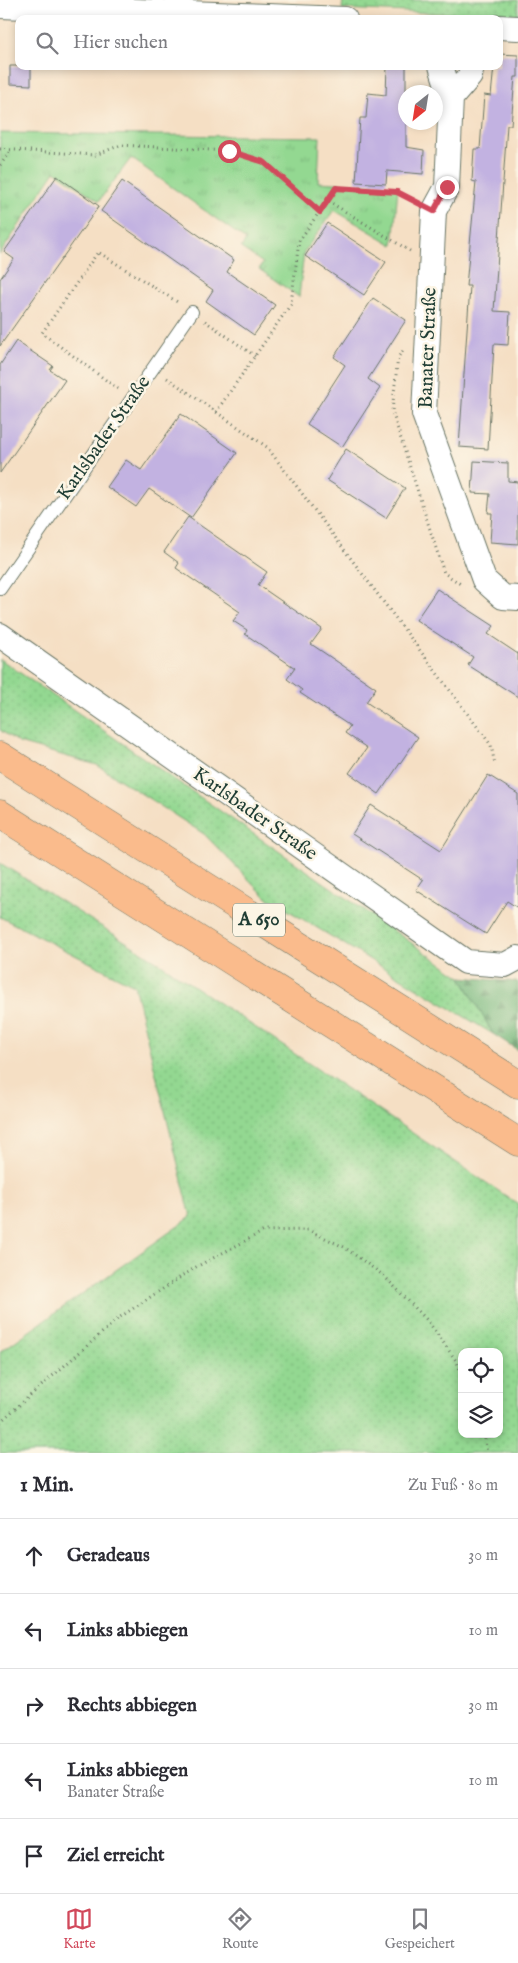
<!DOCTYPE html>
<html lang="de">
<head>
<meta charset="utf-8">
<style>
	:root { --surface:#fff; --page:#f7f7f7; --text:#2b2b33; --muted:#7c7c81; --line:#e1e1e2; --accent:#d1495b }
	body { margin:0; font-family:"IM FELL English",serif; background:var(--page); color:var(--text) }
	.controls { position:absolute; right:15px; bottom:15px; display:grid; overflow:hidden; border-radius:10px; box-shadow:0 2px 8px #0003 }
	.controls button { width:45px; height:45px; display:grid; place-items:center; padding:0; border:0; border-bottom:1px solid var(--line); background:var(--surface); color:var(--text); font:25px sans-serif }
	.compass { position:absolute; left:398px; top:85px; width:45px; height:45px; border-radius:50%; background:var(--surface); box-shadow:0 2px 8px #0003; rotate:210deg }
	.stop { position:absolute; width:15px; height:15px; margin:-11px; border:4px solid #d1495b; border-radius:50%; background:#fff }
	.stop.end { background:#d1495b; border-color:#fff; box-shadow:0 1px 5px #0008 }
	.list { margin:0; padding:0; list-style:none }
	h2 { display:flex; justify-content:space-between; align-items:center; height:65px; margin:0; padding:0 20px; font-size:21px }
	h2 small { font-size:16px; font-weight:400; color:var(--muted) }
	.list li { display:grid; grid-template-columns:32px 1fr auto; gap:15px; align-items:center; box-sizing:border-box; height:75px; padding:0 20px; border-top:1px solid var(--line) }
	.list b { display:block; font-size:19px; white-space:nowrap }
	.list p { margin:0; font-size:16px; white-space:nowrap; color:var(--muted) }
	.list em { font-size:16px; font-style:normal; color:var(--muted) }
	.icon { flex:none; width:28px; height:28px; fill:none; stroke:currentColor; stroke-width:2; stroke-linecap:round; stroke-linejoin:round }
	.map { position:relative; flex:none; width:518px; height:1453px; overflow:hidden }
	.search { position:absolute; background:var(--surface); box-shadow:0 2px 8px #0003; left:15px; right:15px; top:15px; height:55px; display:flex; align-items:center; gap:12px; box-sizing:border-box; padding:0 18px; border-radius:10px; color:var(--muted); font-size:19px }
	.sheet { height:440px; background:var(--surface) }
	nav { display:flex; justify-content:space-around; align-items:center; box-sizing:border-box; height:70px; border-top:1px solid var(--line); background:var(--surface); font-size:14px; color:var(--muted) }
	nav a { display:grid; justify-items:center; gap:2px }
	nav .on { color:var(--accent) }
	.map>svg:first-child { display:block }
	.grass { fill:url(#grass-dots); stroke:#598a62; fill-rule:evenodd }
	.forest { fill:url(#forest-firs); stroke:#4a7a58 }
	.park { fill:url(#park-tufts); stroke:#598a62 }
	.building { fill:#c2b2e1 }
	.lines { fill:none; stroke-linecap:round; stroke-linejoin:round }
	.service-casing { stroke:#6a7666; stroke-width:14 }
	.minor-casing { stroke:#6a7666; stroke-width:26 }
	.motorway-casing { stroke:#6a7666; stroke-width:29 }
	.path { stroke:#6a7666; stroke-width:3; stroke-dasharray:1 4; stroke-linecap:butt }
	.service { stroke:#fff; stroke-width:12 }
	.minor { stroke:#fff; stroke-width:24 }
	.motorway { stroke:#fabb8c; stroke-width:28 }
	.route { stroke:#d1495b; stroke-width:6 }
	.labels { text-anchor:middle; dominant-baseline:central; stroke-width:5; stroke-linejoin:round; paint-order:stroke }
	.shield { fill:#fcf5e5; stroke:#617469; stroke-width:1 }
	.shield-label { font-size:19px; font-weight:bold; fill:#1f3d34 }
	.street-label { font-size:20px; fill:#1f3d34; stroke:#fcf5e5 }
</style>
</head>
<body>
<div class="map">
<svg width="518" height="1453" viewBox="0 0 518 1453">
	<defs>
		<pattern id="grass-dots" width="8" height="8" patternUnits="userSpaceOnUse" patternTransform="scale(1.25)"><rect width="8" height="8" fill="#93d891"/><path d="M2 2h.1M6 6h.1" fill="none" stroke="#7eba7e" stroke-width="1.8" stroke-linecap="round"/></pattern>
		<pattern id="forest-firs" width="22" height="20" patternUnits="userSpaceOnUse" patternTransform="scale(1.25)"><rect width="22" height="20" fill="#76b87b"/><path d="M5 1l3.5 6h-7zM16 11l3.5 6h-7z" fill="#609766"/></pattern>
		<pattern id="park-tufts" width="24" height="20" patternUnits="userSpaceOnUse" patternTransform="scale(1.25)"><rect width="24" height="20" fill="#93d891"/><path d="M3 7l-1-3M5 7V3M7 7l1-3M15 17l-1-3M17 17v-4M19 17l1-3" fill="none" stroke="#7eba7e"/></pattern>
	</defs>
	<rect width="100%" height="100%" fill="#fcf5e5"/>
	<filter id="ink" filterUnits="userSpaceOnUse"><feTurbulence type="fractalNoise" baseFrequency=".02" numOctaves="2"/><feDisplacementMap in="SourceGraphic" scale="10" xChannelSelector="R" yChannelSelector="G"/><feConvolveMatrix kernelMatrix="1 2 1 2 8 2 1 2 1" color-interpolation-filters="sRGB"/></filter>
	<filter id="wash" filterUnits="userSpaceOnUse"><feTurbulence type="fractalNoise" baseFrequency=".0096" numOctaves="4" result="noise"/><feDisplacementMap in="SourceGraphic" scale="20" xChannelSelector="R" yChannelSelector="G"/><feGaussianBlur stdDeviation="1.12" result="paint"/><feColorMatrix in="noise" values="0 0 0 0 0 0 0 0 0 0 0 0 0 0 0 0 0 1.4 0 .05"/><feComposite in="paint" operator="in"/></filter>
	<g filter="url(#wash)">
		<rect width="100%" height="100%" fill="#f5dfc4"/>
		<!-- grass -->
		<g class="grass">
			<path d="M343 0H518V17L342 9Z"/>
			<path d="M0 659 461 977 493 1034 266 897 204 834 97 765 19 743 0 730Z"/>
			<path d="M0 863 155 960 518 1204V1453H0V1352L191 1217 134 985 0 917ZM462 1352H499V1434H462Z"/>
		</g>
		<!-- forest -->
		<path class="forest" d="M461 977 518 982V1050L493 1034Z"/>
		<!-- park -->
		<path class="park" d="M0 133 320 137 318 182 398 187 393 245 334 210 304 252 299 297 259 269 263 263 241 248 246 240 131 158 99 201 55 171 0 254Z"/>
		<g id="blocks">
			<!-- building -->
			<g class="building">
				<path d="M499 54 518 55V77H515L511 125H507L494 311 510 312 508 345 494 344 488 449 459 447 470 286H466L476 182 472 181 474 149H480L484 95 491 96 494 66H499Z"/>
				<path d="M10 66H31V85L10 84Z"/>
				<path d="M387 66H406V147L424 150 423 174 387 171 386 184 356 182 360 118H366L368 93 386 95Z"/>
				<path d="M57 176 99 206 0 346V279L14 259 4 252Z"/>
				<path d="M122 181 234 260 227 272 275 305 254 335 206 301 213 290 101 211Z"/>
				<path d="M327 223 386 262 364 295 305 256Z"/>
				<path d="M373 298 406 320 368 379 380 388 342 447 307 424 345 365 334 357Z"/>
				<path d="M16 341 53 366 50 370 65 380 0 473V365Z"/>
				<path d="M181 414 237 453 191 518 149 489 136 507 107 487 126 460 141 470Z"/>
				<path d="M346 449 405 488 386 518 327 480Z"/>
				<path d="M474 461 508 463V481L518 482V544L490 542 492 513H488L490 494 472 493Z"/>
				<path d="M188 517 267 572 258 585 322 629 311 644 376 688 366 702 418 737 379 794 349 773 367 748 345 733 350 726 300 693 302 690 287 679 295 668 245 634 247 630 233 621 240 612 176 568 179 563 164 552Z"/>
				<path d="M437 589 494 626 488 634 518 654V697L468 665 473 657 416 620Z"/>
				<path d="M488 775 518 794V908L507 901 486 934 416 890 423 880 352 834 371 805 441 850Z"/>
			</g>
		</g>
	</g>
	<g filter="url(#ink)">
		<use href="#blocks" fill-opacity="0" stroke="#6a7666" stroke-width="1"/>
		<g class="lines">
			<defs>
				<path id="service" d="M0 589 192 312"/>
				<g id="minor">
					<path d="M0 6 345 19"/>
					<path d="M499 27 518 28"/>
					<path d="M441 66 451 98"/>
					<path d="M472 66 470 76 451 98 447 187 434 211 424 414 484 580 503 597 518 598"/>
					<path d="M0 635 466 962 505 965 518 958"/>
				</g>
				<g id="motorway">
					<path d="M0 756 518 1084"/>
					<path d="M0 814 518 1142"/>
				</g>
			</defs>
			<!-- service casing -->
			<use href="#service" class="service-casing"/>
			<!-- minor casing -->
			<use href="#minor" class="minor-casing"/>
			<!-- motorway casing -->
			<use href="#motorway" class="motorway-casing"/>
			<!-- path -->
			<g class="path">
				<path d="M0 149 95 155 121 145 229 151 264 162 320 212"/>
				<path d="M0 165 12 150"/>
				<path d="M328 201 410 251"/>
				<path d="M205 321 255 356"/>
				<path d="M403 351 398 357 392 411 444 573 462 585"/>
				<path d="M167 378 267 447 491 745 495 765"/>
				<path d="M118 389 42 333 98 252 179 303"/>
				<path d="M216 412 291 304 299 241 336 188 397 192 413 200"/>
				<path d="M0 1422 120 1317 196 1267 264 1231 308 1230 344 1247 384 1276 428 1321 457 1362 462 1375"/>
				<path d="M484 1434 487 1453"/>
			</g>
			<!-- service -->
			<use href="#service" class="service"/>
			<!-- minor -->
			<use href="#minor" class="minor"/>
			<!-- motorway -->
			<use href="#motorway" class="motorway"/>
		</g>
	</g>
	<g class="lines" filter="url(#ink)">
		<!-- route -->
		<path class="route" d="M229 151 264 162 320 212 336 188 397 192 434 211 447 187"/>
	</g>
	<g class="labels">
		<!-- shield labels -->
		<rect class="shield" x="233" y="903.5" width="52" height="33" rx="4"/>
		<g class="shield-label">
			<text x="259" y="920">A 650</text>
		</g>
		<!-- street labels -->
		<g class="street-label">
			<text transform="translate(428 348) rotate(-88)">Banater Straße</text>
			<text transform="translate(104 438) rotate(-55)">Karlsbader Straße</text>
			<text transform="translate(255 814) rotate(35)">Karlsbader Straße</text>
		</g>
	</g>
</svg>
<div class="controls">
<button><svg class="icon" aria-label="locate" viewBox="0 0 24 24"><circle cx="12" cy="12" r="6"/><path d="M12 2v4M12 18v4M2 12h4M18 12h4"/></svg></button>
<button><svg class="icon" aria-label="layers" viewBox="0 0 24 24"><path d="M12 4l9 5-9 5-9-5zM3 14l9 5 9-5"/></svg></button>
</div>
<svg class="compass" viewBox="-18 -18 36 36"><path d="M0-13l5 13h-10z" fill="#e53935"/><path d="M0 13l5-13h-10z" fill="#7c7c81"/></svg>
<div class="stop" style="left:229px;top:151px"></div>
<div class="stop end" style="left:447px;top:187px"></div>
<div class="search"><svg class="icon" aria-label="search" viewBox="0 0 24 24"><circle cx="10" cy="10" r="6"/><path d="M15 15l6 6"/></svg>Hier suchen</div>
</div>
<section class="sheet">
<h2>1 Min.<small>Zu Fuß · 80 m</small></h2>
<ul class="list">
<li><svg class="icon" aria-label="ahead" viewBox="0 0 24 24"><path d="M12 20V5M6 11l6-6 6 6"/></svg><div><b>Geradeaus</b></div><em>30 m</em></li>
<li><svg class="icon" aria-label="left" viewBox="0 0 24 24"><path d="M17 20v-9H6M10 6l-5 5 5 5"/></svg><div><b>Links abbiegen</b></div><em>10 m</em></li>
<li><svg class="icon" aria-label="right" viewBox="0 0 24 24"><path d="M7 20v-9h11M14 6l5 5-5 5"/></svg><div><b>Rechts abbiegen</b></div><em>30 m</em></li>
<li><svg class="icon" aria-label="left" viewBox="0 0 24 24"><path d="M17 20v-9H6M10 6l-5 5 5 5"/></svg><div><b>Links abbiegen</b><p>Banater Straße</p></div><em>10 m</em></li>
<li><svg class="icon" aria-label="arrive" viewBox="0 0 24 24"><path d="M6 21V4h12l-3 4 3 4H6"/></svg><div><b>Ziel erreicht</b></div></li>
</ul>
</section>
<nav>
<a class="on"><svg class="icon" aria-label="map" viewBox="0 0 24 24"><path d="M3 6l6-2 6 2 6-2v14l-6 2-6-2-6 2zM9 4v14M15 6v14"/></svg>Karte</a>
<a><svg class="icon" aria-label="directions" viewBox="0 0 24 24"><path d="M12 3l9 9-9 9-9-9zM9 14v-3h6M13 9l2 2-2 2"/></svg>Route</a>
<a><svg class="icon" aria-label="saved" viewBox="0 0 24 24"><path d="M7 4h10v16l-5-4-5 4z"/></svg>Gespeichert</a>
</nav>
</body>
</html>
